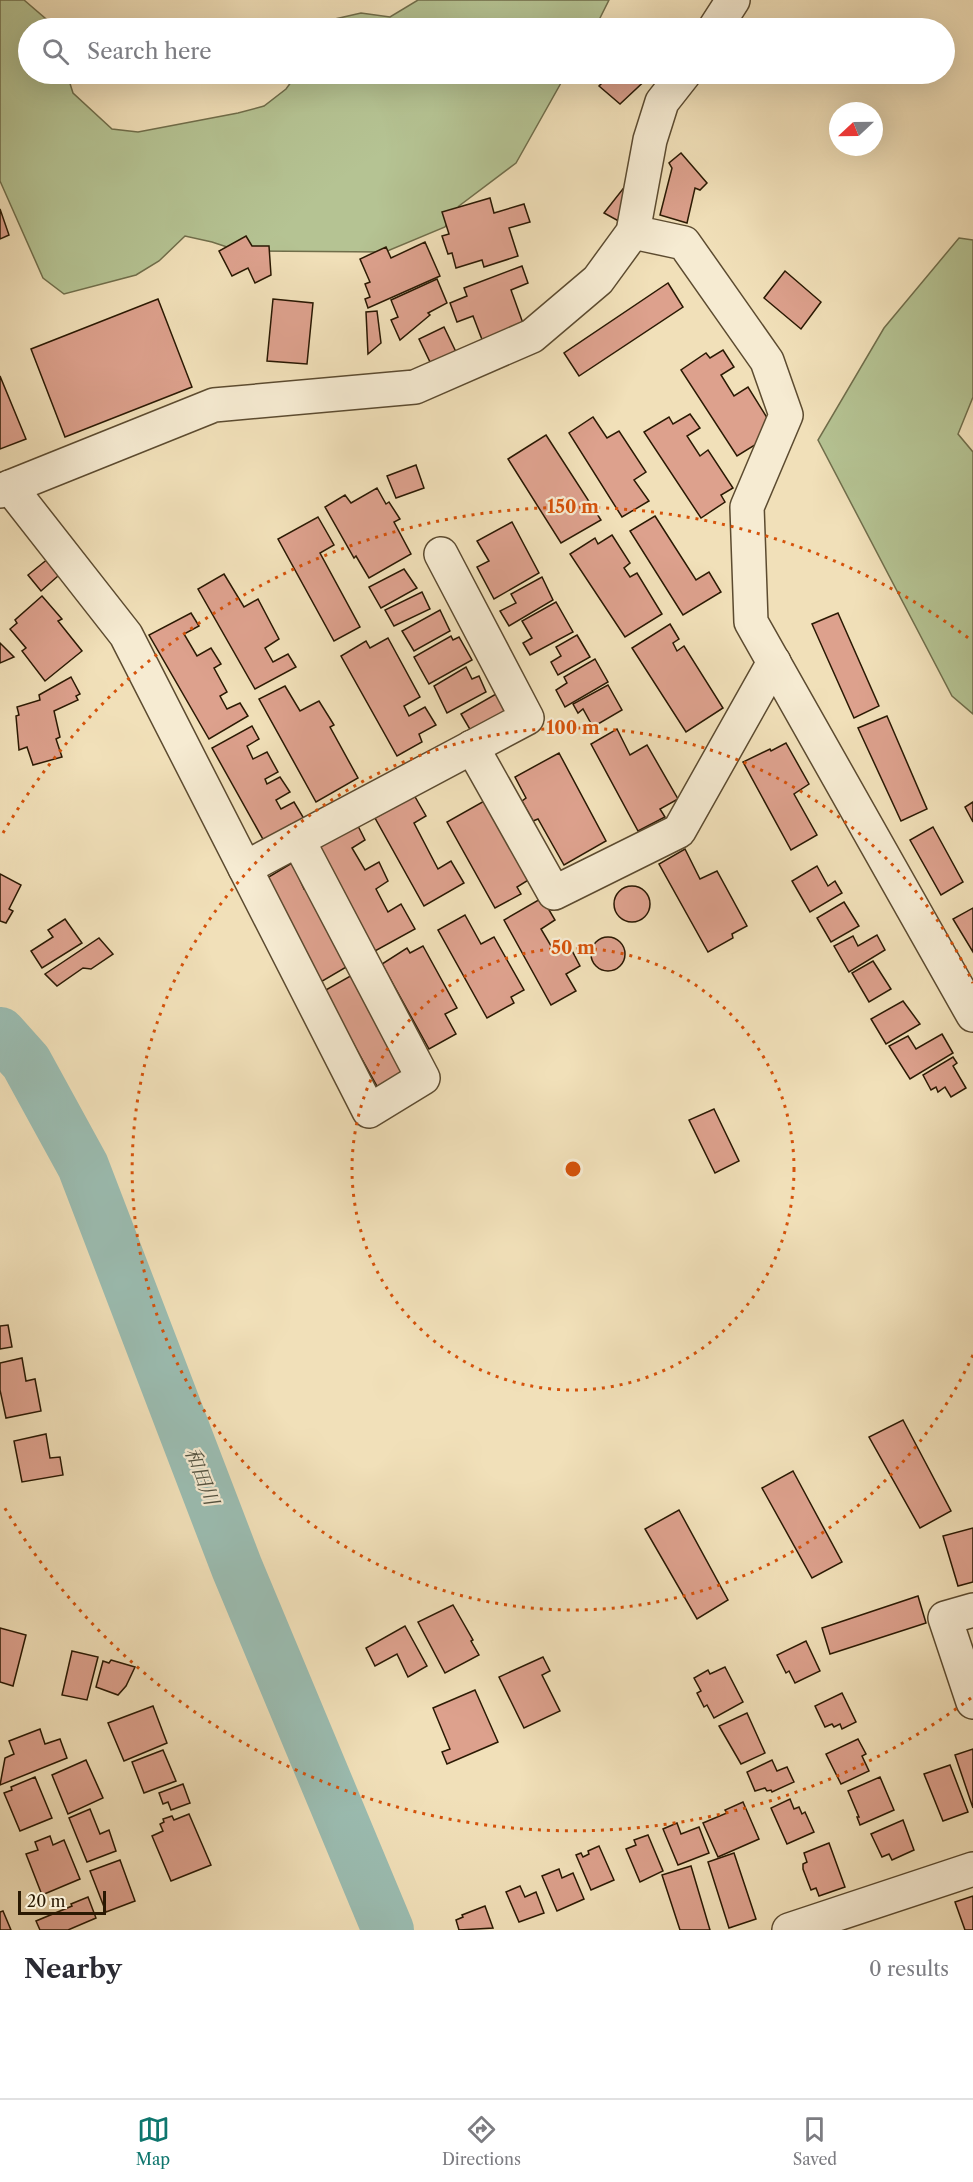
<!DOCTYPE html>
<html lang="en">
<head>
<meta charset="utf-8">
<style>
	:root { --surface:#fff; --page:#f7f7f7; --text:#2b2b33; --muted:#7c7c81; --line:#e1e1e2; --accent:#0f766e }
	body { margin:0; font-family:"Libre Caslon Text","Noto Serif JP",serif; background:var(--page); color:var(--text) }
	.compass { position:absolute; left:829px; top:102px; width:54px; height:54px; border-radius:50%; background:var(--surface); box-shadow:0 6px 24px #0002; rotate:248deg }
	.scale { position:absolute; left:18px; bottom:15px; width:88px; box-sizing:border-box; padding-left:6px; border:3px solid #2a1903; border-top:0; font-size:16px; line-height:21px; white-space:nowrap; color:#2a1903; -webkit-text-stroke:4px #f6ebd2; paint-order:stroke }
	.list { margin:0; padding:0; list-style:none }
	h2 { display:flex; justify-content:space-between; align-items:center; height:78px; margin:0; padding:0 24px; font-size:26px }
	h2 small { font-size:20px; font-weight:400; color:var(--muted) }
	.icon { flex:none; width:33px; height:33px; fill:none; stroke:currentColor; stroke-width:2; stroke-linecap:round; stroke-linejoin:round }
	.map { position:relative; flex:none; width:973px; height:1930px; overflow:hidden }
	.search { position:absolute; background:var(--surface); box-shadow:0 6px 24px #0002; left:18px; right:18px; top:18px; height:66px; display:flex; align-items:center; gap:15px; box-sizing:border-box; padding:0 21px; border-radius:33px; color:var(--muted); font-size:22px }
	.sheet { height:168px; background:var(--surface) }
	nav { display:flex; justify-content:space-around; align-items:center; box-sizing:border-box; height:84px; border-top:2px solid var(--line); background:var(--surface); font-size:16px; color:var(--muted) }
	nav a { display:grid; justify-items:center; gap:3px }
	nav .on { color:var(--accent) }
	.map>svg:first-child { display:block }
	.green { fill:#b5c393; stroke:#706e4b; stroke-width:1.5 }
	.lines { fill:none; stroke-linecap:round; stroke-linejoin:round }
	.river { stroke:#9bbdb2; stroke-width:52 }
	.building { fill:#dda18d; stroke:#2a1903; stroke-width:1.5 }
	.minor-casing { stroke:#5c4b30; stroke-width:36 }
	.minor { stroke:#f6ebd2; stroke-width:33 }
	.ring { fill:none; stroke:#d5530b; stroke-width:3; stroke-dasharray:3 6 }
	.labels { text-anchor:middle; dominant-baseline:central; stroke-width:4.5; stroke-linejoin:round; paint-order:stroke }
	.water-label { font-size:20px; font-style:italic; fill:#525240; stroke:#f6ebd2 }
	.centre { fill:#d5530b; stroke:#f6ebd2; stroke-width:3 }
	.ring-label { font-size:18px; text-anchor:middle; font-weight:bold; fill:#d5530b; stroke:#f6ebd2; stroke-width:4.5; stroke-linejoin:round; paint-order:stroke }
</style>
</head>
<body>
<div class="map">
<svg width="973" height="1930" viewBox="0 0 973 1930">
	<rect width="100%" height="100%" fill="#f1e0b9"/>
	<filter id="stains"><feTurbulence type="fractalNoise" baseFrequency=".00333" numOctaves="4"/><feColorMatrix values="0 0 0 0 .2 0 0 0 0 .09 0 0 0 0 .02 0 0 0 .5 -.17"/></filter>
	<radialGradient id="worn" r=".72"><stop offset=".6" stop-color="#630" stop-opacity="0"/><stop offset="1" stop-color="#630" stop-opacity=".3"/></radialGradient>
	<!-- green -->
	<g class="green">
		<path d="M0 0H24L53 25 54 28H28V74H67L73 93 112 129 138 132 238 113 264 106 286 89 297 74H566L516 163 459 206 445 227 385 252 239 251 212 242 185 236 159 261 136 275 64 294 43 278 0 181Z"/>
		<path d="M418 0H609L595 28H328L335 19 361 13 390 17Z"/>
		<path d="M959 238 973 240V397L958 434 973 452V714L952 696 818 440 884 328Z"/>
	</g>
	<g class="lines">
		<!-- river -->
		<path class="river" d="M0 1033 26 1062 83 1166 237 1568 388 1930"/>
	</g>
	<!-- building -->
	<g class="building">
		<path d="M600 74H652L620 104 599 86 606 79Z"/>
		<path d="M681 153 707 183 700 190 695 188 687 223 660 215 672 168 669 163Z"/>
		<path d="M626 185 624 224 604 213Z"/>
		<path d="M490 198 494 213 524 204 530 222 509 228 518 256 484 267 482 260 456 268 452 253 448 254 442 236 449 234 442 212Z"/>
		<path d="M0 209 9 235 0 239Z"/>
		<path d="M246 236 252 246H269L271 275 255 283 248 268 232 276 219 251Z"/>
		<path d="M425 242 440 276 368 308 365 299 370 297 365 284 370 282 360 259 386 247 391 258Z"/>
		<path d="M522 266 528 283 511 290 524 326 483 342 473 316 457 322 450 303 467 296 464 288Z"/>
		<path d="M785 271 821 302 801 329 764 298Z"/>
		<path d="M437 279 447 303 428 313 430 315 400 340 391 320 398 317 391 300Z"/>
		<path d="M668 283 683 307 579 376 564 353Z"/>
		<path d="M158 299 192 387 65 437 31 349Z"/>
		<path d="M273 299 313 303 307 364 267 361Z"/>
		<path d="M377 311 381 343 368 354 366 312Z"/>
		<path d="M444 327 456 352 431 364 419 339Z"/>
		<path d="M723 350 734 367 721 375 734 396 748 387 774 429 763 440 737 456 681 370 706 353 710 358Z"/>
		<path d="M0 376 26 439 0 449Z"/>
		<path d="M690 414 700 428 687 436 700 456 708 450 733 488 721 495 725 502 701 518 644 432 669 417 673 424Z"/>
		<path d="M593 417 607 438 619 431 646 472 634 480 649 501 622 517 569 433Z"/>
		<path d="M546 435 601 520 561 543 508 459Z"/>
		<path d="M416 465 424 488 396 498 387 476Z"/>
		<path d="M377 488 386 504 389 502 400 519 394 522 411 554 369 578 356 556 354 558 325 507 345 495 351 503Z"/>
		<path d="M655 516 696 580 709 572 721 592 683 615 630 531Z"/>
		<path d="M318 517 334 545 320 553 360 627 334 641 278 539Z"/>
		<path d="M512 522 539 573 494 599 477 567 489 561 477 541Z"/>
		<path d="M612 535 630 563 624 568 630 577 637 573 662 614 625 637 570 554 595 538 598 544Z"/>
		<path d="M54 554 66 569 41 591 28 575Z"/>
		<path d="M404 569 417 588 381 608 369 587Z"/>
		<path d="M224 574 244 607 258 599 279 639 265 648 273 662 288 654 296 667 255 689 198 589Z"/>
		<path d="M542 577 553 600 509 626 500 611 516 603 511 594Z"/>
		<path d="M422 592 430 609 394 626 385 610Z"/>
		<path d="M42 596 62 619 58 621 82 651 45 681 22 651 26 648 10 629 17 623 15 620Z"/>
		<path d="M556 602 573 632 530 655 523 643 532 638 522 621Z"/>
		<path d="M440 610 450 631 414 651 402 631Z"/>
		<path d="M191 613 199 626 184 634 197 656 211 648 221 664 214 668 227 692 220 696 227 709 240 703 248 716 209 739 149 635Z"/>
		<path d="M838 613 879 706 854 718 812 624Z"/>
		<path d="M670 624 679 639 673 643 677 651 684 646 723 708 686 732 632 648Z"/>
		<path d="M577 635 590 657 558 675 551 662 561 656 556 647Z"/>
		<path d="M451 636 453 640 459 637 472 660 429 684 414 657Z"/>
		<path d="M388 638 420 697 404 706 409 716 425 707 436 725 419 734 422 742 397 756 341 656 366 641 370 648Z"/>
		<path d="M0 643 14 657 0 663Z"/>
		<path d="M595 659 608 682 565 707 556 690 567 683 564 677Z"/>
		<path d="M466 667 472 679 479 676 486 692 447 713 434 686Z"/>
		<path d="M71 677 80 694 76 696 78 700 54 711 60 737 56 739 62 757 33 765 27 747 19 750 16 716 19 715 17 707 40 700 39 695Z"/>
		<path d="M608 685 622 710 593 727 583 709 578 713 573 704Z"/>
		<path d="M285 686 300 711 319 701 334 725 330 727 358 778 316 802 259 699Z"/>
		<path d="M496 694 510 718 475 738 461 714Z"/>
		<path d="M887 716 927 809 901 821 858 728Z"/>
		<path d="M252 726 259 739 247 746 253 759 267 752 278 772 265 779 267 784 280 777 290 792 276 800 281 809 294 802 306 822 269 850 212 748Z"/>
		<path d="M617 729 630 755 647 745 678 799 660 809 665 817 638 831 591 744Z"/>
		<path d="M786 743 809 784 794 794 817 835 791 850 743 762 770 749 771 751Z"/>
		<path d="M559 753 606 841 564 865 538 819 533 821 522 801 526 798 515 777Z"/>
		<path d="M414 795 426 816 414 823 438 869 451 861 464 883 424 906 375 818Z"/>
		<path d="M486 800 530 879 517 887 521 894 495 908 447 822Z"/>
		<path d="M973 802V822L965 807Z"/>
		<path d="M358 826 365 840 352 848 365 870 379 862 388 881 376 889 388 912 401 904 415 929 375 951 317 848Z"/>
		<path d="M933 827 963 882 941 895 910 840Z"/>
		<path d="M685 849 700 879 717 871 747 926 732 934 733 938 708 952 659 864Z"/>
		<path d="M302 857 313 875 300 880 304 889 316 883 360 959 319 983 262 881Z"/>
		<path d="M817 866 828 886 835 881 842 893 810 912 792 881Z"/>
		<path d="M0 874 21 885 9 909 13 911 6 923 0 921Z"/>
		<circle cx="632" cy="904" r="18"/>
		<path d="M542 898 555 920 541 929 554 951 568 943 580 966 566 974 576 991 551 1005 504 920Z"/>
		<path d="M844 902 859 926 831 942 817 918Z"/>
		<path d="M973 908V952L953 919Z"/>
		<path d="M465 915 481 944 494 937 524 990 511 997 514 1003 487 1018 438 930Z"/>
		<path d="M65 919 82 943 42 968 31 951 53 937 48 930Z"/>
		<path d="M877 935 885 950 849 972 834 946 853 936 858 946Z"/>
		<circle cx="608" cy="954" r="17"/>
		<path d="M99 938 113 954 91 969 83 968 57 986 45 974Z"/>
		<path d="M423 946 457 1008 445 1014 456 1034 429 1049 382 964 407 948 410 953Z"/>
		<path d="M873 961 891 989 869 1002 852 973Z"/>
		<path d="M361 970 410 1079 382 1095 324 991Z"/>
		<path d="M903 1001 920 1024 886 1044 871 1019Z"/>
		<path d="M942 1034 953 1053 910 1079 889 1046 908 1036 916 1049Z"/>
		<path d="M953 1057 957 1063 953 1066 966 1088 951 1097 945 1087 938 1092 936 1087 931 1090 923 1075Z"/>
		<path d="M714 1109 739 1161 715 1173 689 1120Z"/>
		<path d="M8 1325 12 1347 0 1349V1326Z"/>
		<path d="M22 1358 26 1381 35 1379 41 1411 6 1418 0 1390V1363Z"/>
		<path d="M903 1420 951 1511 920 1528 869 1437Z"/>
		<path d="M46 1434 50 1458 60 1457 63 1475 22 1482 14 1441Z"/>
		<path d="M793 1471 842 1562 812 1578 762 1488Z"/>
		<path d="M679 1510 728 1600 697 1619 645 1529Z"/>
		<path d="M973 1528V1582L958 1586 943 1536Z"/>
		<path d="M918 1596 926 1623 830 1654 822 1628Z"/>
		<path d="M453 1605 473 1640 471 1641 479 1655 445 1673 418 1622Z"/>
		<path d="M405 1626 427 1666 408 1677 397 1654 375 1666 366 1648Z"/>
		<path d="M0 1628 26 1635 13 1686 0 1682Z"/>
		<path d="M806 1641 820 1671 795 1683 789 1671 786 1673 777 1655Z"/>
		<path d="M72 1651 98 1657 87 1700 62 1695Z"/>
		<path d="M543 1657 550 1671 542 1675 560 1711 524 1728 499 1677Z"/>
		<path d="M111 1660 135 1667 126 1686 118 1695 96 1687 103 1661 109 1663Z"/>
		<path d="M725 1667 743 1702 714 1718 707 1705 704 1707 697 1693 701 1691 694 1678 708 1670 710 1674Z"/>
		<path d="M475 1690 498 1742 447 1764 442 1752 450 1749 433 1708Z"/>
		<path d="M842 1693 856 1722 842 1729 840 1724 834 1727 832 1724 825 1727 815 1706Z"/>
		<path d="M153 1706 167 1743 124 1761 108 1723Z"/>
		<path d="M747 1713 765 1753 741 1764 719 1726Z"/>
		<path d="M40 1729 45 1744 60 1739 67 1758 0 1785 5 1758 14 1754 9 1741Z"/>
		<path d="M858 1739 866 1754 862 1756 869 1771 841 1784 826 1754Z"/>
		<path d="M973 1749V1808L955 1755Z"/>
		<path d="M163 1750 176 1781 144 1793 132 1762Z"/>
		<path d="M86 1760 103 1798 68 1814 52 1775Z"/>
		<path d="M772 1760 777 1771 787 1767 794 1782 772 1792 771 1790 767 1791 765 1788 755 1791 747 1772Z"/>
		<path d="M950 1765 968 1812 943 1821 924 1774Z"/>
		<path d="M35 1777 52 1818 20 1831 4 1793 12 1790 11 1787Z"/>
		<path d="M880 1777 894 1810 860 1825 857 1817H859L848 1791Z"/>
		<path d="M183 1784 190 1803 171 1810 168 1802 163 1804 159 1793Z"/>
		<path d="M790 1799 794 1809 799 1807 802 1814 805 1812 814 1832 787 1844 771 1808Z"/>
		<path d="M743 1802 759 1839 718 1857 703 1823 727 1813 725 1810Z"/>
		<path d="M90 1809 100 1834 109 1830 116 1851 87 1862 69 1818Z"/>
		<path d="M189 1814 211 1865 171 1881 152 1836 163 1831 160 1824 164 1822 163 1819 172 1816 174 1820Z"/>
		<path d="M903 1820 914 1850 892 1860 889 1854 882 1857 871 1834Z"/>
		<path d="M677 1823 681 1834 699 1827 709 1853 678 1865 663 1829Z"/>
		<path d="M648 1835 663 1871 640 1882 626 1849 636 1845 634 1840Z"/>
		<path d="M50 1836 53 1845 64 1840 80 1879 42 1895 26 1854 38 1850 35 1842Z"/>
		<path d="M829 1843 845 1887 819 1896 816 1888 811 1890 803 1869V1864L807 1862 804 1853Z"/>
		<path d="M599 1846 614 1880 591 1890 576 1855 581 1853 583 1857 589 1854 588 1851Z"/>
		<path d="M734 1853 756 1919 729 1928 708 1862Z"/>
		<path d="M120 1860 135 1901 106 1912 90 1871Z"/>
		<path d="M691 1866 710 1930H680L662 1875Z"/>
		<path d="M559 1869 562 1878 573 1873 584 1899 557 1911 542 1876Z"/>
		<path d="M520 1886 525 1897 536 1892 544 1913 519 1922 506 1892Z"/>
		<path d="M973 1896V1930H965L955 1902Z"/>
		<path d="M88 1897 96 1918 68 1930H40L36 1921 72 1906 71 1904Z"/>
		<path d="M485 1906 493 1928 459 1930 456 1920 463 1917 462 1915Z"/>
		<path d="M3 1911 11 1930H0V1912Z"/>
	</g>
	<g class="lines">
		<defs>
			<g id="minor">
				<path d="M715 28 733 0"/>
				<path d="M633 232 684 243 767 361 786 415 747 507 751 622 973 1015"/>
				<path d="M10 487 126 635 369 1111 423 1078 298 840"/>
				<path d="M0 491 214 405 415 387 532 336 598 280 633 232 650 140 662 102 684 74"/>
				<path d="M472 747 554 893 679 831 774 662"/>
				<path d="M245 868 527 718 441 554"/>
				<path d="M973 1610 945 1618 973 1702"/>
				<path d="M789 1930 973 1869"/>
			</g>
		</defs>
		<!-- minor casing -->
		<use href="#minor" class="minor-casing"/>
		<!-- minor -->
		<use href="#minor" class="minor"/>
	</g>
	<!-- distance rings -->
	<g class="ring">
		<circle cx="573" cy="1169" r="221"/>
		<path d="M973 1355A441 441 0 1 1 973 983"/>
		<path d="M971 1698A662 662 0 0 1 3 1505M3 833A662 662 0 0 1 971 640"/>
	</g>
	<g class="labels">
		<!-- water labels -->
		<g class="water-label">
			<text transform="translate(202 1476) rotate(69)">和田川</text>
		</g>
	</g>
	<circle cx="573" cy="1169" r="9" class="centre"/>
	<g class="ring-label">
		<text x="573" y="513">150 m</text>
		<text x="573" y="734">100 m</text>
		<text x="573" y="954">50 m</text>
	</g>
	<rect width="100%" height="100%" filter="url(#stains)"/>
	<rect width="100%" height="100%" fill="url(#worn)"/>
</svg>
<svg class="compass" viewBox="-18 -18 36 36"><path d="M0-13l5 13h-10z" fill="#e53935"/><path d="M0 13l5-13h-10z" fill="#7c7c81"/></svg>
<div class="scale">20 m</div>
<div class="search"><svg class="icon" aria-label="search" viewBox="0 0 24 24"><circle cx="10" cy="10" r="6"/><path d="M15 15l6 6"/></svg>Search here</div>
</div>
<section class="sheet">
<h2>Nearby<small>0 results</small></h2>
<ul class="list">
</ul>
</section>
<nav>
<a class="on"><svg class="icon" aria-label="map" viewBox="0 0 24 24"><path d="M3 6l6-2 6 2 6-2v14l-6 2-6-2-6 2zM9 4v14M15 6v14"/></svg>Map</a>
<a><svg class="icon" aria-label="directions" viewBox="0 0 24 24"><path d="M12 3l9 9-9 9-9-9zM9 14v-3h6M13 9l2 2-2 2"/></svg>Directions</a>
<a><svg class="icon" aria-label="saved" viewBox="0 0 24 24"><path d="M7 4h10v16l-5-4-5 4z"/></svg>Saved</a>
</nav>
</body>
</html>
